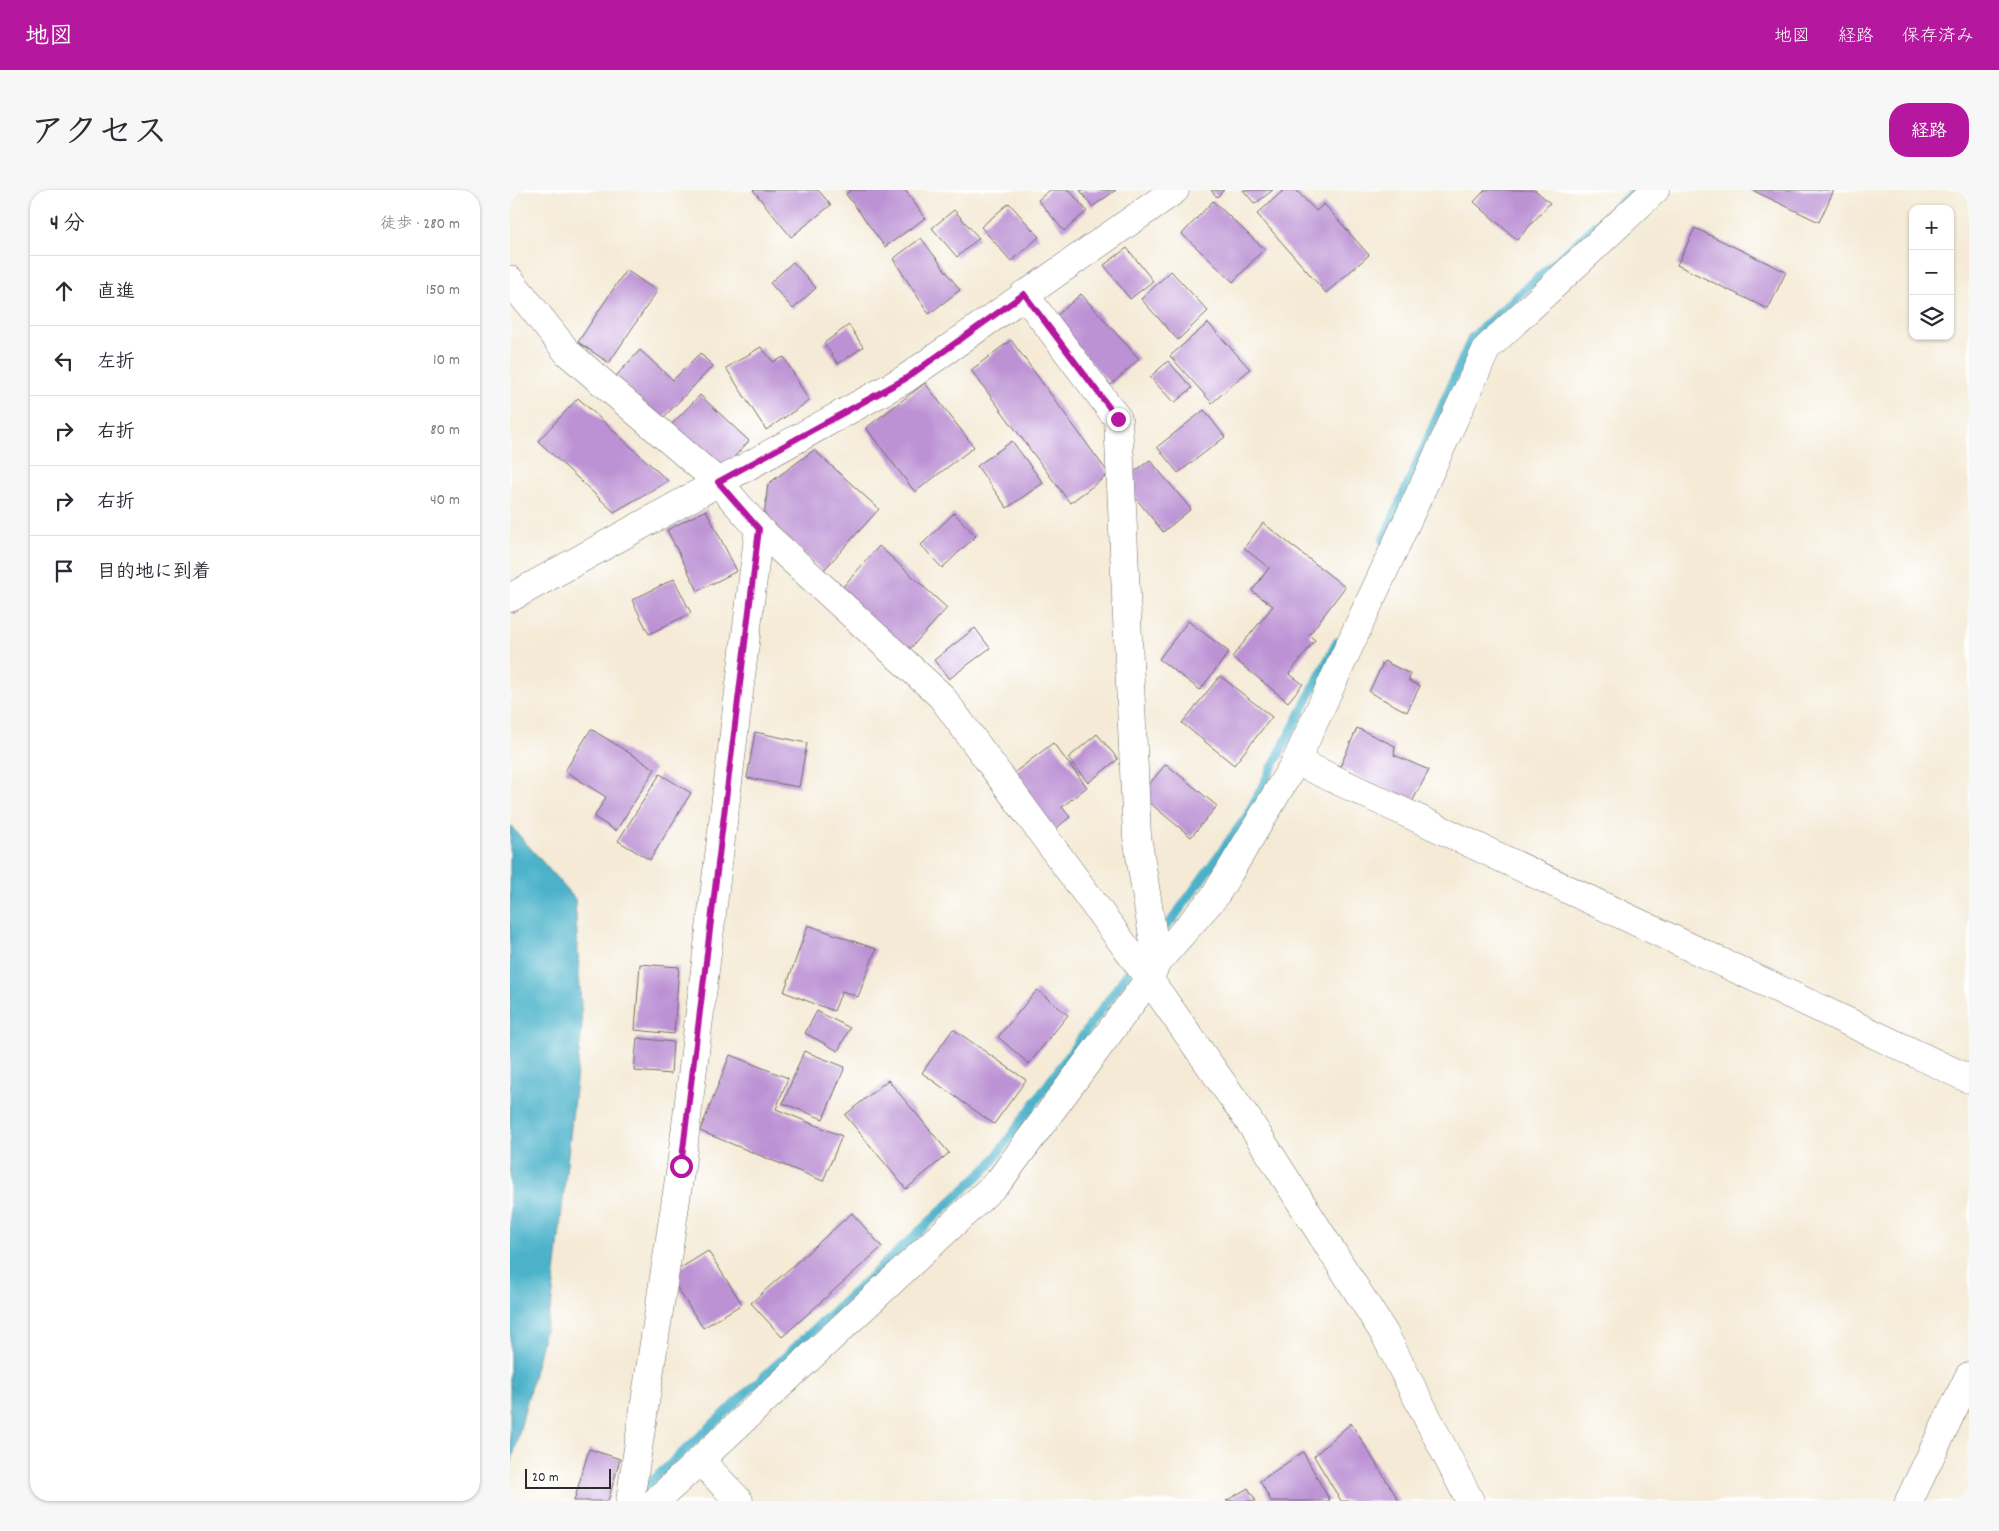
<!DOCTYPE html>
<html lang="ja">
<head>
<meta charset="utf-8">
<style>
	:root { --surface:#fff; --page:#f7f7f7; --text:#2b2b33; --muted:#7c7c81; --line:#e1e1e2; --accent:#b5179e }
	body { margin:0; font-family:Dekko,"Klee One",sans-serif; background:var(--page); color:var(--text) }
	.controls { position:absolute; right:15px; top:15px; display:grid; overflow:hidden; border-radius:10px; box-shadow:0 1px 4px #0004 }
	.controls button { width:45px; height:45px; display:grid; place-items:center; padding:0; border:0; border-bottom:1px solid var(--line); background:var(--surface); color:var(--text); font:25px sans-serif }
	.scale { position:absolute; left:15px; bottom:12px; width:86px; box-sizing:border-box; padding-left:5px; border:2px solid #2b2b2b; border-top:0; font-size:14px; line-height:18px; white-space:nowrap; color:#2b2b2b; -webkit-text-stroke:4px #fff; paint-order:stroke }
	.stop { position:absolute; width:15px; height:15px; margin:-11px; border:4px solid #b5179e; border-radius:50%; background:#fff }
	.stop.end { background:#b5179e; border-color:#fff; box-shadow:0 1px 5px #0008 }
	.list { margin:0; padding:0; list-style:none }
	h2 { display:flex; justify-content:space-between; align-items:center; height:65px; margin:0; padding:0 20px; font-size:21px }
	h2 small { font-size:16px; font-weight:400; color:var(--muted) }
	.list li { display:grid; grid-template-columns:32px 1fr auto; gap:15px; align-items:center; box-sizing:border-box; height:70px; padding:0 20px; border-top:1px solid var(--line) }
	.list b { display:block; font-size:19px; white-space:nowrap }
	.list em { font-size:16px; font-style:normal; color:var(--muted) }
	.icon { flex:none; width:28px; height:28px; fill:none; stroke:currentColor; stroke-width:2; stroke-linecap:round; stroke-linejoin:round }
	.map { position:relative; flex:none; width:1459px; height:1311px; overflow:hidden; border-radius:20px }
	header { display:flex; align-items:center; gap:30px; box-sizing:border-box; height:70px; padding:0 25px; background:var(--accent); color:#fff }
	header strong { font-size:24px }
	nav { display:flex; gap:28px; margin-inline-start:auto; font-size:18px }
	.intro { display:flex; align-items:center; justify-content:space-between; box-sizing:border-box; height:120px; padding:0 30px }
	h1 { margin:0; font-size:35px }
	.button { padding:12px 22px; border-radius:20px; background:var(--accent); color:#fff; font-size:18px; font-weight:700 }
	main { display:flex; gap:30px; padding:0 30px }
	aside { flex:1; background:var(--surface); border-radius:20px; box-shadow:0 1px 4px #0004 }
	.map>svg:first-child { display:block }
	.water { fill:#4bb2ca; stroke:#3b6e7a }
	.lines { fill:none; stroke-linecap:round; stroke-linejoin:round }
	.stream { stroke:#4bb2ca; stroke-width:9 }
	.building { fill:#bc92d4 }
	.minor-casing { stroke:#716e66; stroke-width:29 }
	.minor { stroke:#fff; stroke-width:28 }
	.route { stroke:#b5179e; stroke-width:6 }
</style>
</head>
<body>
<header>
<strong>地図</strong>
<nav><a>地図</a><a>経路</a><a>保存済み</a></nav>
</header>
<div class="intro"><h1>アクセス</h1><a class="button">経路</a></div>
<main>
<aside>
<h2>4 分<small>徒歩 · 280 m</small></h2>
<ul class="list">
<li><svg class="icon" aria-label="ahead" viewBox="0 0 24 24"><path d="M12 20V5M6 11l6-6 6 6"/></svg><div><b>直進</b></div><em>150 m</em></li>
<li><svg class="icon" aria-label="left" viewBox="0 0 24 24"><path d="M17 20v-9H6M10 6l-5 5 5 5"/></svg><div><b>左折</b></div><em>10 m</em></li>
<li><svg class="icon" aria-label="right" viewBox="0 0 24 24"><path d="M7 20v-9h11M14 6l5 5-5 5"/></svg><div><b>右折</b></div><em>80 m</em></li>
<li><svg class="icon" aria-label="right" viewBox="0 0 24 24"><path d="M7 20v-9h11M14 6l5 5-5 5"/></svg><div><b>右折</b></div><em>40 m</em></li>
<li><svg class="icon" aria-label="arrive" viewBox="0 0 24 24"><path d="M6 21V4h12l-3 4 3 4H6"/></svg><div><b>目的地に到着</b></div></li>
</ul>
</aside>
<div class="map">
<svg width="1459" height="1311" viewBox="0 0 1459 1311">
	<rect width="100%" height="100%" fill="#fff"/>
	<filter id="ink" filterUnits="userSpaceOnUse"><feTurbulence type="fractalNoise" baseFrequency=".02" numOctaves="2"/><feDisplacementMap in="SourceGraphic" scale="10" xChannelSelector="R" yChannelSelector="G"/><feConvolveMatrix kernelMatrix="1 2 1 2 8 2 1 2 1" color-interpolation-filters="sRGB"/></filter>
	<filter id="wash" filterUnits="userSpaceOnUse"><feTurbulence type="fractalNoise" baseFrequency=".0096" numOctaves="4" result="noise"/><feDisplacementMap in="SourceGraphic" scale="20" xChannelSelector="R" yChannelSelector="G"/><feGaussianBlur stdDeviation="1.12" result="paint"/><feColorMatrix in="noise" values="0 0 0 0 0 0 0 0 0 0 0 0 0 0 0 0 0 1.4 0 .05"/><feComposite in="paint" operator="in"/></filter>
	<g filter="url(#wash)">
		<rect width="100%" height="100%" fill="#f4ead5"/>
		<!-- water -->
		<path class="water" d="M0 635 65 709 72 835 42 1112 0 1279Z"/>
		<g class="lines">
			<!-- stream -->
			<g class="stream">
				<path d="M873 351 962 147 1125 0"/>
				<path d="M648 745 662 730 737 626 827 452"/>
				<path d="M128 1304 480 975 624 774"/>
			</g>
		</g>
		<g id="blocks">
			<!-- building -->
			<g class="building">
				<path d="M243 0H308L321 15 281 47Z"/>
				<path d="M341 0H395L415 28 375 57 336 4Z"/>
				<path d="M540 0H559L577 21 554 41 528 10Z"/>
				<path d="M570 0H606L582 17Z"/>
				<path d="M701 0H714L707 7Z"/>
				<path d="M733 0H763L745 14Z"/>
				<path d="M774 0H786L806 21 814 14 859 65 816 103 747 24Z"/>
				<path d="M975 0H1025L1040 13 1007 50 964 12Z"/>
				<path d="M1242 0H1324L1309 32Z"/>
				<path d="M703 11 754 59 723 92 672 44Z"/>
				<path d="M499 13 529 47 501 71 471 37Z"/>
				<path d="M444 20 469 48 447 67 422 38Z"/>
				<path d="M1185 38 1276 82 1258 119 1167 75Z"/>
				<path d="M411 48 450 100 419 124 383 69Z"/>
				<path d="M617 58 643 91 620 109 594 75Z"/>
				<path d="M283 72 306 98 283 119 260 93Z"/>
				<path d="M116 80 147 101 99 173 68 152Z"/>
				<path d="M661 81 698 121 668 150 631 109Z"/>
				<path d="M571 104 629 169 601 195 543 129Z"/>
				<path d="M698 133 740 179 702 213 660 166Z"/>
				<path d="M339 135 353 157 328 174 314 153Z"/>
				<path d="M501 150 599 284 560 313 461 180Z"/>
				<path d="M251 157 263 172 274 167 299 211 256 240 216 178Z"/>
				<path d="M130 160 163 190 190 163 203 176 151 230 105 187Z"/>
				<path d="M658 171 682 198 664 213 640 187Z"/>
				<path d="M415 193 464 257 405 302 356 238Z"/>
				<path d="M190 205 239 251 210 282 161 235Z"/>
				<path d="M68 208 158 291 104 322 28 251Z"/>
				<path d="M694 220 715 247 668 283 647 257Z"/>
				<path d="M502 251 533 293 497 318 467 276Z"/>
				<path d="M304 260 369 319 313 381 254 328 258 294Z"/>
				<path d="M640 270 681 319 653 342 612 291Z"/>
				<path d="M196 320 227 381 188 401 157 340Z"/>
				<path d="M444 323 466 346 432 378 411 355Z"/>
				<path d="M753 333 835 397 799 445 805 450 779 484 793 494 778 512 722 467 763 416 742 401 759 378 734 358Z"/>
				<path d="M369 356 437 418 398 461 330 400Z"/>
				<path d="M164 389 181 423 139 444 122 410Z"/>
				<path d="M678 431 719 462 690 500 649 469Z"/>
				<path d="M465 438 480 458 439 489 424 470Z"/>
				<path d="M874 471 900 484 899 491 910 496 897 522 859 502Z"/>
				<path d="M710 486 762 527 724 575 672 533Z"/>
				<path d="M847 538 885 556 884 565 919 580 902 612 830 577Z"/>
				<path d="M81 539 145 579 106 641 84 627 96 607 55 581Z"/>
				<path d="M245 542 297 553 289 597 237 588Z"/>
				<path d="M587 544 608 569 578 593 558 568Z"/>
				<path d="M543 553 577 597 552 617 560 627 544 640 501 585Z"/>
				<path d="M656 574 707 616 681 647 630 605Z"/>
				<path d="M150 584 181 603 140 670 108 651Z"/>
				<path d="M298 735 366 759 348 807 332 801 324 821 274 802Z"/>
				<path d="M130 774 169 777 164 844 125 840Z"/>
				<path d="M527 800 558 825 519 874 488 847Z"/>
				<path d="M307 821 340 838 328 861 295 843Z"/>
				<path d="M443 839 516 890 484 934 412 883Z"/>
				<path d="M127 848 163 852 161 884 124 881Z"/>
				<path d="M294 861 335 877 313 929 273 913Z"/>
				<path d="M220 865 278 888 266 919 332 946 313 991 190 941Z"/>
				<path d="M378 890 439 963 396 999 335 925Z"/>
				<path d="M342 1023 372 1057 272 1147 241 1113Z"/>
				<path d="M198 1061 232 1114 193 1138 159 1085Z"/>
				<path d="M841 1233 889 1311H831L804 1266Z"/>
				<path d="M79 1259 110 1269 98 1311H64Z"/>
				<path d="M793 1262 820 1311H761L750 1291Z"/>
				<path d="M738 1298 746 1311H716Z"/>
			</g>
		</g>
	</g>
	<g filter="url(#ink)">
		<use href="#blocks" fill-opacity="0" stroke="#716e66" stroke-width="1"/>
		<g class="lines">
			<defs>
				<g id="minor">
					<path d="M0 90 58 163 208 292 249 339 431 506 639 789 739 931 874 1143 960 1311"/>
					<path d="M514 104 608 229 627 646 647 772"/>
					<path d="M0 408 395 189 665 0"/>
					<path d="M786 571 1459 889"/>
					<path d="M190 1270 229 1311"/>
					<path d="M120 1311 171 976 249 339"/>
					<path d="M146 1311 489 991 639 789 647 772 705 706 786 571 977 158 1145 0"/>
					<path d="M1399 1311 1459 1186"/>
				</g>
			</defs>
			<!-- minor casing -->
			<use href="#minor" class="minor-casing"/>
			<!-- minor -->
			<use href="#minor" class="minor"/>
		</g>
	</g>
	<g class="lines" filter="url(#ink)">
		<!-- route -->
		<path class="route" d="M171 976 249 339 208 292 395 189 514 104 608 229"/>
	</g>
</svg>
<div class="controls">
<button>+</button>
<button>−</button>
<button><svg class="icon" aria-label="layers" viewBox="0 0 24 24"><path d="M12 4l9 5-9 5-9-5zM3 14l9 5 9-5"/></svg></button>
</div>
<div class="scale">20 m</div>
<div class="stop" style="left:171px;top:976px"></div>
<div class="stop end" style="left:608px;top:229px"></div>
</div>
</main>
</body>
</html>
